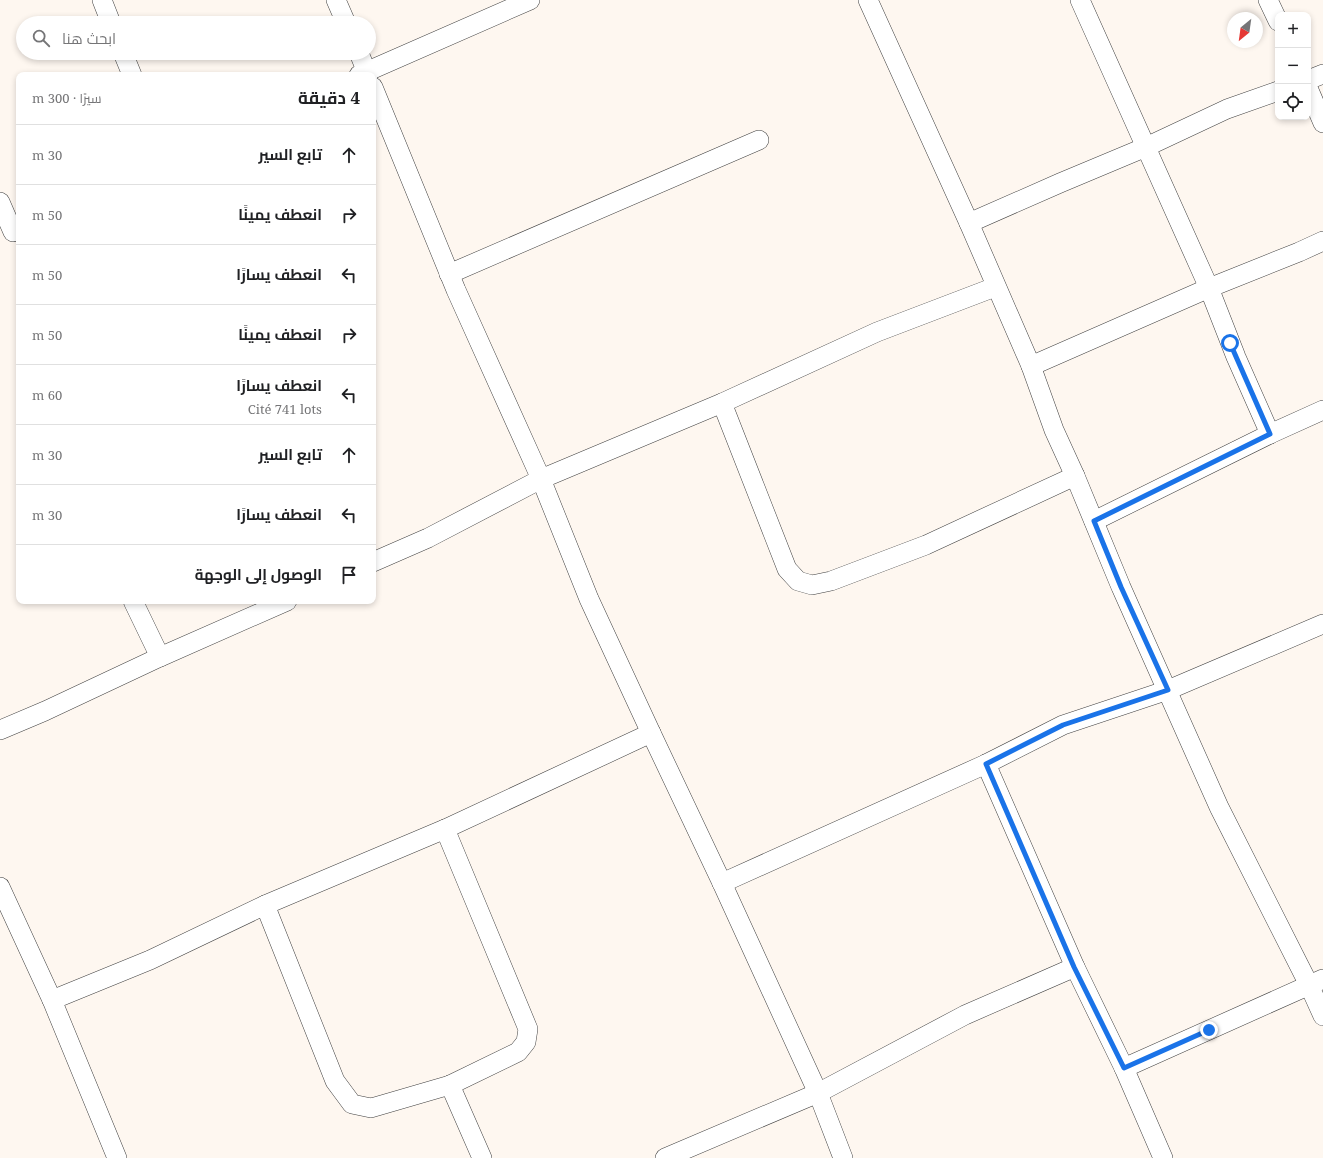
<!DOCTYPE html>
<html lang="ar">
<head>
<meta charset="utf-8">
<style>
	:root { --surface:#fff; --page:#f2f2f2; --text:#202124; --muted:#757577; --line:#e0e0e0 }
	body { margin:0; font-family:"Noto Serif",Cairo,serif; background:var(--page); color:var(--text); direction:rtl }
	.controls { position:absolute; right:12px; top:12px; display:grid; overflow:hidden; border-radius:8px; box-shadow:0 2px 6px #0003 }
	.controls button { width:36px; height:36px; display:grid; place-items:center; padding:0; border:0; border-bottom:1px solid var(--line); background:var(--surface); color:var(--text); font:20px sans-serif }
	.compass { position:absolute; left:1227px; top:12px; width:36px; height:36px; border-radius:50%; background:var(--surface); box-shadow:0 2px 6px #0003; rotate:209deg }
	.stop { position:absolute; width:12px; height:12px; margin:-9px; border:3px solid #1a73e8; border-radius:50%; background:#fff }
	.stop.end { background:#1a73e8; border-color:#fff; box-shadow:0 1px 4px #0008 }
	.list { margin:0; padding:0; list-style:none }
	h2 { display:flex; justify-content:space-between; align-items:center; height:52px; margin:0; padding:0 16px; font-size:17px }
	h2 small { font-size:13px; font-weight:400; color:var(--muted) }
	.list li { display:grid; grid-template-columns:26px 1fr auto; gap:12px; align-items:center; box-sizing:border-box; height:60px; padding:0 16px; border-top:1px solid var(--line) }
	.list b { display:block; font-size:15px; white-space:nowrap }
	.list p { margin:0; font-size:13px; white-space:nowrap; color:var(--muted) }
	.list em { font-size:13px; font-style:normal; color:var(--muted) }
	.icon { flex:none; width:22px; height:22px; fill:none; stroke:currentColor; stroke-width:2; stroke-linecap:round; stroke-linejoin:round }
	.map { position:relative; flex:none; width:1323px; height:1158px; overflow:hidden; direction:ltr }
	.search { position:absolute; background:var(--surface); box-shadow:0 2px 6px #0003; left:16px; top:16px; width:360px; height:44px; display:flex; align-items:center; gap:10px; box-sizing:border-box; padding:0 14px; border-radius:22px; color:var(--muted); font-size:15px }
	.panel { position:absolute; background:var(--surface); box-shadow:0 2px 6px #0003; left:16px; top:72px; width:360px; height:532px; border-radius:8px; direction:rtl }
	.map>svg:first-child { display:block }
	.lines { fill:none; stroke-linecap:round; stroke-linejoin:round }
	.minor-casing { stroke:#414141; stroke-width:20 }
	.minor { stroke:#fff; stroke-width:19 }
	.route { stroke:#1a73e8; stroke-width:5 }
</style>
</head>
<body>
<div class="map">
<svg width="1323" height="1158" viewBox="0 0 1323 1158">
	<rect width="100%" height="100%" fill="#fef7f0"/>
	<g class="lines">
		<defs>
			<g id="minor">
				<path d="M102 0 111 23"/>
				<path d="M336 0 346 23"/>
				<path d="M868 0 969 223 1031 366 1054 430 1075 476 1121 587 1219 807 1309 985 1323 1016"/>
				<path d="M1080 0 1209 288 1236 357 1270 434"/>
				<path d="M1268 0 1278 21"/>
				<path d="M123 53 132 75"/>
				<path d="M359 53 368 75"/>
				<path d="M359 75 530 0"/>
				<path d="M1308 80 1323 74"/>
				<path d="M373 87 456 290 541 479 589 599 651 733 722 883 818 1093 843 1158"/>
				<path d="M1308 88 1323 123"/>
				<path d="M0 202 13 232"/>
				<path d="M969 223 1060 183 1146 147 1227 109 1278 91"/>
				<path d="M449 274 759 140"/>
				<path d="M1031 366 1209 288 1299 252 1323 241"/>
				<path d="M722 403 787 569 798 581 812 585 831 581 926 545 1075 476"/>
				<path d="M1094 521 1270 434 1323 410"/>
				<path d="M373 562 428 538 541 479 722 403 877 332 995 287"/>
				<path d="M133 601 160 657"/>
				<path d="M0 730 45 711 160 657 287 601"/>
				<path d="M986 764 1075 967 1124 1068 1163 1158"/>
				<path d="M722 883 986 764 1063 725 1168 690 1323 624"/>
				<path d="M0 887 52 1000 117 1158"/>
				<path d="M265 905 335 1081 352 1104 371 1108 450 1085 518 1052 526 1042 528 1029 445 829"/>
				<path d="M52 1000 150 960 265 905 445 829 651 733"/>
				<path d="M1124 1068 1323 979"/>
				<path d="M450 1085 482 1158"/>
				<path d="M665 1158 818 1093 965 1015 1075 967"/>
			</g>
		</defs>
		<!-- minor casing -->
		<use href="#minor" class="minor-casing"/>
		<!-- minor -->
		<use href="#minor" class="minor"/>
	</g>
	<g class="lines">
		<!-- route -->
		<path class="route" d="M1209 1030 1124 1068 1074 967 986 764 1063 725 1168 690 1121 587 1094 521 1270 434 1230 343"/>
	</g>
</svg>
<div class="controls">
<button>+</button>
<button>−</button>
<button><svg class="icon" aria-label="locate" viewBox="0 0 24 24"><circle cx="12" cy="12" r="6"/><path d="M12 2v4M12 18v4M2 12h4M18 12h4"/></svg></button>
</div>
<svg class="compass" viewBox="-18 -18 36 36"><path d="M0-13l5 13h-10z" fill="#e53935"/><path d="M0 13l5-13h-10z" fill="#757577"/></svg>
<div class="stop" style="left:1230px;top:343px"></div>
<div class="stop end" style="left:1209px;top:1030px"></div>
<div class="search"><svg class="icon" aria-label="search" viewBox="0 0 24 24"><circle cx="10" cy="10" r="6"/><path d="M15 15l6 6"/></svg>ابحث هنا</div>
<section class="panel">
<h2>4 دقيقة<small>سيرًا · 300 m</small></h2>
<ul class="list">
<li><svg class="icon" aria-label="ahead" viewBox="0 0 24 24"><path d="M12 20V5M6 11l6-6 6 6"/></svg><div><b>تابع السير</b></div><em>30 m</em></li>
<li><svg class="icon" aria-label="right" viewBox="0 0 24 24"><path d="M7 20v-9h11M14 6l5 5-5 5"/></svg><div><b>انعطف يمينًا</b></div><em>50 m</em></li>
<li><svg class="icon" aria-label="left" viewBox="0 0 24 24"><path d="M17 20v-9H6M10 6l-5 5 5 5"/></svg><div><b>انعطف يسارًا</b></div><em>50 m</em></li>
<li><svg class="icon" aria-label="right" viewBox="0 0 24 24"><path d="M7 20v-9h11M14 6l5 5-5 5"/></svg><div><b>انعطف يمينًا</b></div><em>50 m</em></li>
<li><svg class="icon" aria-label="left" viewBox="0 0 24 24"><path d="M17 20v-9H6M10 6l-5 5 5 5"/></svg><div><b>انعطف يسارًا</b><p>Cité 741 lots</p></div><em>60 m</em></li>
<li><svg class="icon" aria-label="ahead" viewBox="0 0 24 24"><path d="M12 20V5M6 11l6-6 6 6"/></svg><div><b>تابع السير</b></div><em>30 m</em></li>
<li><svg class="icon" aria-label="left" viewBox="0 0 24 24"><path d="M17 20v-9H6M10 6l-5 5 5 5"/></svg><div><b>انعطف يسارًا</b></div><em>30 m</em></li>
<li><svg class="icon" aria-label="arrive" viewBox="0 0 24 24"><path d="M6 21V4h12l-3 4 3 4H6"/></svg><div><b>الوصول إلى الوجهة</b></div></li>
</ul>
</section>
</div>
</body>
</html>
